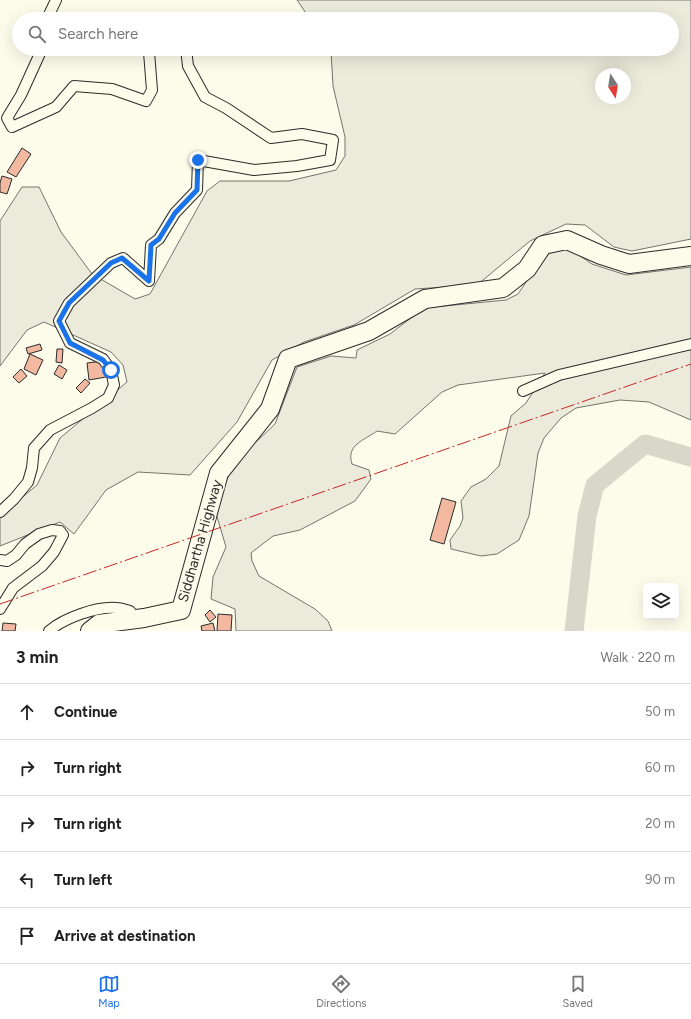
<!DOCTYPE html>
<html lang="en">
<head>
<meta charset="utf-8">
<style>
	:root { --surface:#fff; --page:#f2f2f2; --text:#222; --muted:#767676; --line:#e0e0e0; --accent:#1a73e8 }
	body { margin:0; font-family:Figtree,sans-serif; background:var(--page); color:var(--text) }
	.controls { position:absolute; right:12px; bottom:12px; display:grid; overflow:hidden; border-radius:6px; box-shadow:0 4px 16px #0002 }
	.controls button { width:36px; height:36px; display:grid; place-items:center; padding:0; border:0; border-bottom:1px solid var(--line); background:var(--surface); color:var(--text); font:20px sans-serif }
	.compass { position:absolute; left:595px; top:68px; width:36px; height:36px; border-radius:50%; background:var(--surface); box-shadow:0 4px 16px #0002; rotate:168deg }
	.stop { position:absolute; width:12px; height:12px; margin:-9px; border:3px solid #1a73e8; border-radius:50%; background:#fff }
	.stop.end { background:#1a73e8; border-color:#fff; box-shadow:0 1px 4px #0008 }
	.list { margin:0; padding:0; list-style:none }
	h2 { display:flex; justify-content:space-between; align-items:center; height:52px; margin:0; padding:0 16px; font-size:17px }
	h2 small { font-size:13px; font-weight:400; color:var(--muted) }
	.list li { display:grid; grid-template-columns:26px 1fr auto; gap:12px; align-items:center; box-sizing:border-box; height:56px; padding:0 16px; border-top:1px solid var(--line) }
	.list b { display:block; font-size:15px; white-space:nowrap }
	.list em { font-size:13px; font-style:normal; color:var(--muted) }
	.icon { flex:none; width:22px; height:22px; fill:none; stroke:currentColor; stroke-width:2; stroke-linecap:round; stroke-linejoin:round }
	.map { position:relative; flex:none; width:691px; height:631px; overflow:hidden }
	.search { position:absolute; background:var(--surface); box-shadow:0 4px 16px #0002; left:12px; right:12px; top:12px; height:44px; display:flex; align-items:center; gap:10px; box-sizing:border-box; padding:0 14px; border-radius:22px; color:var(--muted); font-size:15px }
	.sheet { height:332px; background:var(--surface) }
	nav { display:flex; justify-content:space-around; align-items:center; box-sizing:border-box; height:56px; border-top:1px solid var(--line); background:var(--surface); font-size:11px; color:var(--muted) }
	nav a { display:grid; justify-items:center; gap:2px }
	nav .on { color:var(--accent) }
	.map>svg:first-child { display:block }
	.green { fill:#ecebdb; stroke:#74746e; fill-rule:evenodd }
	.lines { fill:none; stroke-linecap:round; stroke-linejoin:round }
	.river { stroke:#d8d7c9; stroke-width:19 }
	.building { fill:#f2b8a0; stroke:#2b2b2b }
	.street-casing { stroke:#2b2b2b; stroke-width:12 }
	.highway-casing { stroke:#2b2b2b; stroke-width:20 }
	.street { stroke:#fdfbea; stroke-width:10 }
	.highway { stroke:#fdfbea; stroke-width:18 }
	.power { stroke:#c62828; stroke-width:1; stroke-dasharray:14 3 2 3; stroke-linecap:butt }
	.route { stroke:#1a73e8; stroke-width:5 }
	.labels { text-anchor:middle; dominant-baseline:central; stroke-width:3; stroke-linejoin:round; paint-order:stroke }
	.street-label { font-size:14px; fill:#2b2b2b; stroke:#fdfbea }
</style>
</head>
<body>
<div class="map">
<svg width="691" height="631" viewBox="0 0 691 631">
	<rect width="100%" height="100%" fill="#fdfbea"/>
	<!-- green -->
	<g class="green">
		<path d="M297 0H691V239L632 251 614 247 585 225 566 224 530 241 477 285 415 289 354 325 304 342 272 360 237 422 190 475 138 472 106 490 74 534 60 522 0 546V516L37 485 60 438 127 382 123 365 111 352 44 322 27 330 0 366V221L22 187H39L61 232 92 274 135 299 150 294 207 191 220 181H289L336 170 345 156V137L333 86 331 51 330 49H672V19H310ZM601 74H625V98H601Z"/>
		<path d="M562 247H567L592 264 626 275 691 267V420L649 402 620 400 576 408 561 418 544 438 538 453 529 516 519 540 497 554 481 556 451 549 450 540 460 526 463 518 461 501 471 487 486 479 499 466 511 416 526 403 545 373 458 385 442 392 395 434 377 431C363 441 346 445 352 464L369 470 371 479 355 501 300 530 273 536 251 553 252 561 259 576 315 609 328 621 332 631H236L235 609 211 599 213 577 226 547 215 510 233 464 275 424 297 367 331 356 356 358 357 350 390 334 424 308 506 300 518 294 543 257Z"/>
	</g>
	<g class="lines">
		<!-- river -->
		<path class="river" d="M574 631 587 516 595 485 645 444 691 457"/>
	</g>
	<!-- building -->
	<g class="building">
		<path d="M22 148 31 154 16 177 7 172Z"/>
		<path d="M2 176 12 179 7 194 0 192V183Z"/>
		<path d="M40 344 42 350 28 354 26 348Z"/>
		<path d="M57 349H63L62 363 56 362Z"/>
		<path d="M30 354 43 360 36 375 24 369Z"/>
		<path d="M103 361 106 377 89 380 87 363Z"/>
		<path d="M59 365 67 370 62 379 54 374Z"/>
		<path d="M21 369 27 376 19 383 13 377Z"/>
		<path d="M85 379 90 383 81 393 76 388Z"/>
		<path d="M442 498 456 502 444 544 430 540Z"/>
		<path d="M210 610 216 617 210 622 205 615Z"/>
		<path d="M218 614 232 615 231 631H217Z"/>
		<path d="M3 623 16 624 15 631H2Z"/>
		<path d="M213 623 215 631H202L201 626Z"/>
	</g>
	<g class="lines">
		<defs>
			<g id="street">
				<path d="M47 19 56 0"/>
				<path d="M42 49 21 95 7 118 12 127 56 107 74 86 112 89 146 101 152 90 149 52 151 49"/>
				<path d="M523 391 559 375 691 344"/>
				<path d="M0 512 14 499 28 482 32 468 34 448 50 430 92 408 108 398 114 385 111 370 103 359 70 343 59 321 69 303 111 263 123 258 149 281 151 245 159 239 175 213 197 190 198 160 254 170 297 166 330 160 333 140 302 134 271 138 226 108 205 97 188 66 186 49"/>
				<path d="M0 560 7 561 16 555 25 544 39 534 52 530 60 531 63 535 54 552 42 566 13 588 0 609"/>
				<path d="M49 631C64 618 97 606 117 608 121 608 126 610 130 611L136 619"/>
			</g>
			<path id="highway" d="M90 631 99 624 144 618 181 610 219 473 270 409 288 359 369 331 425 299 503 288 527 269 543 245 567 240 601 255 629 264 691 256"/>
		</defs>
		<!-- street casing -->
		<use href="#street" class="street-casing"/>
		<!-- highway casing -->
		<use href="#highway" class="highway-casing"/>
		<!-- street -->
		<use href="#street" class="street"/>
		<!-- highway -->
		<use href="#highway" class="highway"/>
		<!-- power -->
		<path class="power" d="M0 604 691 364"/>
	</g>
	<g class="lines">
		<!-- route -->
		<path class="route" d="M111 370 103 360 70 343 59 321 69 303 111 263 122 258 149 281 151 245 159 239 175 213 197 190 198 160"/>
	</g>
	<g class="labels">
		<!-- street labels -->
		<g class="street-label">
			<text transform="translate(200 541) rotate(-74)">Siddhartha Highway</text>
		</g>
	</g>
</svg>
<div class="controls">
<button><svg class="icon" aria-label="layers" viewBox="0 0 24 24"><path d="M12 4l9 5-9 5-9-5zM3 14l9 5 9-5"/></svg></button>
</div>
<svg class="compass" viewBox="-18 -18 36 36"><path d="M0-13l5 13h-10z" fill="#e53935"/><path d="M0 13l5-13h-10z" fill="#767676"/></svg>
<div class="stop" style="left:111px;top:370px"></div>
<div class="stop end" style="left:198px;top:160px"></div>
<div class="search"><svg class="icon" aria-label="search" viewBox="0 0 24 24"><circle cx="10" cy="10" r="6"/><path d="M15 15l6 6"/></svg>Search here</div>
</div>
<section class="sheet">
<h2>3 min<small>Walk · 220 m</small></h2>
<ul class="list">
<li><svg class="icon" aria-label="ahead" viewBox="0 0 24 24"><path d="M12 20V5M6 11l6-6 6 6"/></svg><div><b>Continue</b></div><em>50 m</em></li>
<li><svg class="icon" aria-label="right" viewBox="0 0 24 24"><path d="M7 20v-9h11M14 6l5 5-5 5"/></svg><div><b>Turn right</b></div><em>60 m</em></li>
<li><svg class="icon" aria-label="right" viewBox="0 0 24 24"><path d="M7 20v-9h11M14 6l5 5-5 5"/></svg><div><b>Turn right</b></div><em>20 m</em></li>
<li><svg class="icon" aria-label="left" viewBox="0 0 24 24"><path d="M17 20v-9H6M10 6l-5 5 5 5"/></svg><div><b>Turn left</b></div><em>90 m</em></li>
<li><svg class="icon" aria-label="arrive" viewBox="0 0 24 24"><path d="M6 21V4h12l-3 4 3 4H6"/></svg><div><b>Arrive at destination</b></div></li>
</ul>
</section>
<nav>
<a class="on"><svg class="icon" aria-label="map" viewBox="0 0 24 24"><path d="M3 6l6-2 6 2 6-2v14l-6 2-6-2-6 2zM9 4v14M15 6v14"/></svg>Map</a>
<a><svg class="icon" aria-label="directions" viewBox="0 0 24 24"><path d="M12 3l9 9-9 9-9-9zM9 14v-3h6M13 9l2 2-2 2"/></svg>Directions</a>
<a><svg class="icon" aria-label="saved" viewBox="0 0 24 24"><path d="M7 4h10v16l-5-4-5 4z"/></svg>Saved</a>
</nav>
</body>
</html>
